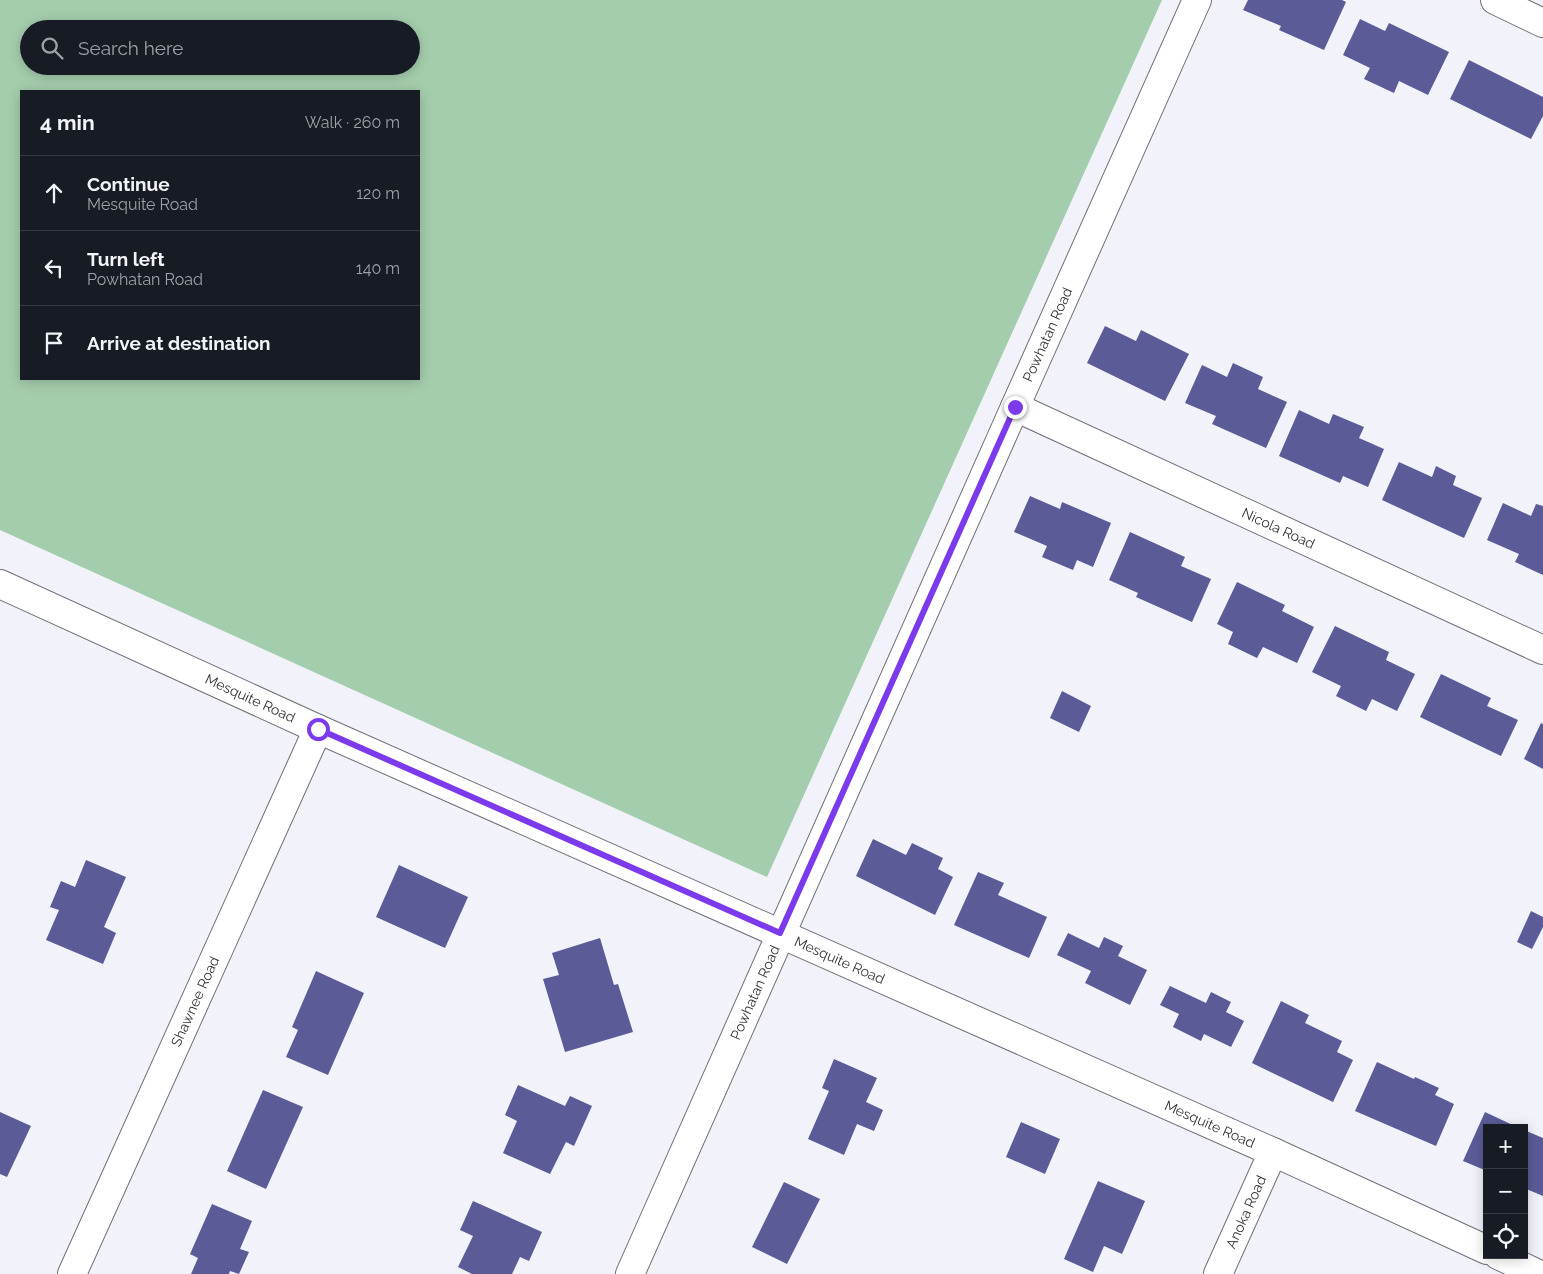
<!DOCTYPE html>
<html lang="en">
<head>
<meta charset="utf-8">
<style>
	:root { --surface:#171b24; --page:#242831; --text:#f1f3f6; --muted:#9ea1a6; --line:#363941 }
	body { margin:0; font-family:Raleway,sans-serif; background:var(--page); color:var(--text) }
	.controls { position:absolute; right:15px; bottom:15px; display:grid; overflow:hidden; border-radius:0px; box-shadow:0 2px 12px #0003 }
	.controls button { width:45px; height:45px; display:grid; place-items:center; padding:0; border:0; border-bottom:1px solid var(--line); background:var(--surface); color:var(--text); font:25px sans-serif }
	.stop { position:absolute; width:15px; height:15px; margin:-11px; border:4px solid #7c3aed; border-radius:50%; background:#fff }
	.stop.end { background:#7c3aed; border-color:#fff; box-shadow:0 1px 5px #0008 }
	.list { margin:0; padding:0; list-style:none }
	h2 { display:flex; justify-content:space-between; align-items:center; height:65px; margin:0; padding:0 20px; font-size:21px }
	h2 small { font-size:16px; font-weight:400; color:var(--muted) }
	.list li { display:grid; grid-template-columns:32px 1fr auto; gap:15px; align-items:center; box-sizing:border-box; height:75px; padding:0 20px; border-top:1px solid var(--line) }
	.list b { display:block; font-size:19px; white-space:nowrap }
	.list p { margin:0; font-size:16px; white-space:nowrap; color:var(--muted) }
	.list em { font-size:16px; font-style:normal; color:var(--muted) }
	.icon { flex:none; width:28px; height:28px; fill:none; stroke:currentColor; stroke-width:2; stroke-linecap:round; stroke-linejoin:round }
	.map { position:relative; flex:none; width:1543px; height:1274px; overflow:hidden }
	.search { position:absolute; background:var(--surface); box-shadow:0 2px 12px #0003; left:20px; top:20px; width:400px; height:55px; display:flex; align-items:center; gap:12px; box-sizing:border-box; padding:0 18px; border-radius:28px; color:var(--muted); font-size:19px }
	.panel { position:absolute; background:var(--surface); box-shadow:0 2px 12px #0003; left:20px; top:90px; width:400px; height:290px; border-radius:0px }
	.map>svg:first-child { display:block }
	.green { fill:#a4cdad; fill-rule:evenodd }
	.building { fill:#5b5b98 }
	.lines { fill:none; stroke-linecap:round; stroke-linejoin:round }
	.minor-casing { stroke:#707077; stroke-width:30 }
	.minor { stroke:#fff; stroke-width:28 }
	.route { stroke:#7c3aed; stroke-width:6 }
	.labels { text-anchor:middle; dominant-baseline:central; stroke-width:5; stroke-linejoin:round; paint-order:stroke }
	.street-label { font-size:14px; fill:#313134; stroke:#f1f2fa }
</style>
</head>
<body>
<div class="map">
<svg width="1543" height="1274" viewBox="0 0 1543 1274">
	<rect width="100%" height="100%" fill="#f1f2fa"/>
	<!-- green -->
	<path class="green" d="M0 0H1162L767 877 0 530ZM29 29H411V66H29ZM21 91H419V379H21Z"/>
	<!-- building -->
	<g class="building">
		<path d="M1248 0H1342L1346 2 1324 50 1279 30 1281 26 1243 10Z"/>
		<path d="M1360 19 1385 31 1389 23 1449 52 1428 95 1399 81 1394 93 1364 79 1370 68 1343 55Z"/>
		<path d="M1469 60 1543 97V116L1531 139 1450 99Z"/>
		<path d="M1105 326 1136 341 1141 330 1189 354 1165 401 1087 363Z"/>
		<path d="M1233 363 1263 377 1258 389 1287 402 1266 448 1212 424 1216 416 1185 403 1202 365 1227 377Z"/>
		<path d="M1299 410 1329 424 1333 414 1364 427 1359 438 1384 449 1368 487 1343 476 1340 483 1279 456Z"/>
		<path d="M1399 462 1432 477 1436 466 1456 476 1453 485 1482 498 1464 538 1382 500Z"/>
		<path d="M1030 496 1060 509 1062 502 1111 523 1093 567 1077 560 1073 570 1042 557 1047 546 1014 532Z"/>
		<path d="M1503 503 1531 516 1536 504 1543 506V575L1515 562 1519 554 1487 540Z"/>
		<path d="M1130 532 1185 557 1181 566 1211 579 1192 622 1136 597 1138 593 1109 580Z"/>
		<path d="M1237 582 1285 605 1282 611 1314 627 1297 663 1263 647 1257 658 1228 644 1233 632 1217 624Z"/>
		<path d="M1335 626 1389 652 1386 660 1415 674 1397 711 1372 699 1366 711 1336 696 1341 686 1312 672Z"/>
		<path d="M1441 674 1491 698 1487 706 1518 720 1501 756 1420 717Z"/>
		<path d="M1062 691 1091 706 1079 732 1050 718Z"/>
		<path d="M1541 723 1543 724V769L1524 759Z"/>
		<path d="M873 839 906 855 912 843 943 858 938 869 953 877 935 915 856 876Z"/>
		<path d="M86 860 126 877 104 927 116 933 103 964 46 940 59 910 50 907 61 881 75 887Z"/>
		<path d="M399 865 468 897 445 948 376 917Z"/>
		<path d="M978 872 1004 883 998 895 1047 917 1029 958 954 925Z"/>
		<path d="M1531 911 1543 917V927L1532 949 1517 942Z"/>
		<path d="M1068 933 1099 948 1104 937 1123 946 1118 956 1147 970 1130 1005 1085 983 1091 971 1057 955Z"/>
		<path d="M600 938 614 985 618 984 633 1032 565 1052 543 979 559 975 552 953Z"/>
		<path d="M316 971 364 993 328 1075 286 1057 298 1030 292 1027Z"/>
		<path d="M1170 986 1206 1003 1211 992 1231 1002 1226 1012 1244 1021 1231 1047 1204 1034 1201 1041 1173 1027 1179 1014 1160 1005Z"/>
		<path d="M1281 1001 1309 1015 1305 1023 1342 1041 1337 1052 1353 1060 1333 1102 1252 1063Z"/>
		<path d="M834 1059 877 1078 866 1102 883 1110 874 1131 857 1124 844 1155 808 1139 829 1091 822 1088Z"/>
		<path d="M1377 1062 1414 1079 1415 1077 1439 1088 1435 1095 1454 1104 1436 1146 1355 1111Z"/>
		<path d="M518 1085 565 1106 570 1096 592 1106 574 1146 566 1142 550 1174 503 1153 517 1121 505 1115Z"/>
		<path d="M263 1090 303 1107 266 1189 227 1171Z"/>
		<path d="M0 1112 31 1126 7 1177 0 1174Z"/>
		<path d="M1485 1112 1519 1128H1487V1171L1463 1161Z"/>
		<path d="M1021 1122 1060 1139 1045 1174 1006 1157Z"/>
		<path d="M1524 1130 1543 1138V1196L1524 1188Z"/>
		<path d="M1098 1181 1145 1201 1122 1254 1104 1246 1093 1272 1064 1259Z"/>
		<path d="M784 1182 820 1199 787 1264 752 1247Z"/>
		<path d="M473 1201 542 1232 529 1261 520 1257 512 1274H472L458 1267 473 1236 460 1230Z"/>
		<path d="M212 1204 252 1221 240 1249 249 1252 239 1274 230 1271 229 1274H191L198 1258 190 1254Z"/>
	</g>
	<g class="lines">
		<defs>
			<g id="minor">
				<path d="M1495 0 1543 23"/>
				<path id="s1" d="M1015 407 1543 650"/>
				<path id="s2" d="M0 584 318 729 1273 1152 1487 1250"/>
				<path d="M1498 1255 1538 1274"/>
				<path id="s3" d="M72 1274 318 729"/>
				<path id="s4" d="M630 1274 1015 407 1197 0"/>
				<path id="s5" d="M1218 1274 1273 1152"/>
			</g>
		</defs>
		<!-- minor casing -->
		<use href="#minor" class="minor-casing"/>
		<!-- minor -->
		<use href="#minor" class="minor"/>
	</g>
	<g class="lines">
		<!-- route -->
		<path class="route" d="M318 729 780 933 1015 407"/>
	</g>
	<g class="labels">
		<!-- street labels -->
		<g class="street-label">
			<text stroke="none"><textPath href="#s4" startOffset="1028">Powhatan Road</textPath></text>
			<text stroke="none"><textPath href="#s1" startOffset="290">Nicola Road</textPath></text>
			<text stroke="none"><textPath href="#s2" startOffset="275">Mesquite Road</textPath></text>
			<text stroke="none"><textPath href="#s2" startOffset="920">Mesquite Road</textPath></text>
			<text stroke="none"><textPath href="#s4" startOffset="308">Powhatan Road</textPath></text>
			<text stroke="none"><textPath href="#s3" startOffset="299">Shawnee Road</textPath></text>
			<text stroke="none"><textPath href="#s2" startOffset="1325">Mesquite Road</textPath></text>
			<text stroke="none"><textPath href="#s5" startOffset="68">Anoka Road</textPath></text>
		</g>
	</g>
</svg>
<div class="controls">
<button>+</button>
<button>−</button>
<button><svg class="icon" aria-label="locate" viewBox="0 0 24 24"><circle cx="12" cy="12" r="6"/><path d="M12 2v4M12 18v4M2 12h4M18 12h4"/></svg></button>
</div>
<div class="stop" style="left:318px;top:729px"></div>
<div class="stop end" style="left:1015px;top:407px"></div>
<div class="search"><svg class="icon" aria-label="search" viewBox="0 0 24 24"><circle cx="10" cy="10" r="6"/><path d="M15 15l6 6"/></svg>Search here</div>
<section class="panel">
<h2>4 min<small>Walk · 260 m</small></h2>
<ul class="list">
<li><svg class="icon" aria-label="ahead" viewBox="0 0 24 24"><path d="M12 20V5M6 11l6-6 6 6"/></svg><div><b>Continue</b><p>Mesquite Road</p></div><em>120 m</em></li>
<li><svg class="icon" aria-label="left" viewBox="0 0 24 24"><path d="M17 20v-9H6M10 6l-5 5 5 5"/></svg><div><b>Turn left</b><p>Powhatan Road</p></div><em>140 m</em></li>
<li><svg class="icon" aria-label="arrive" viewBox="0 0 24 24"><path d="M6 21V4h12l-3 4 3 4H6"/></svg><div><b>Arrive at destination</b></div></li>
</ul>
</section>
</div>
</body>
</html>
